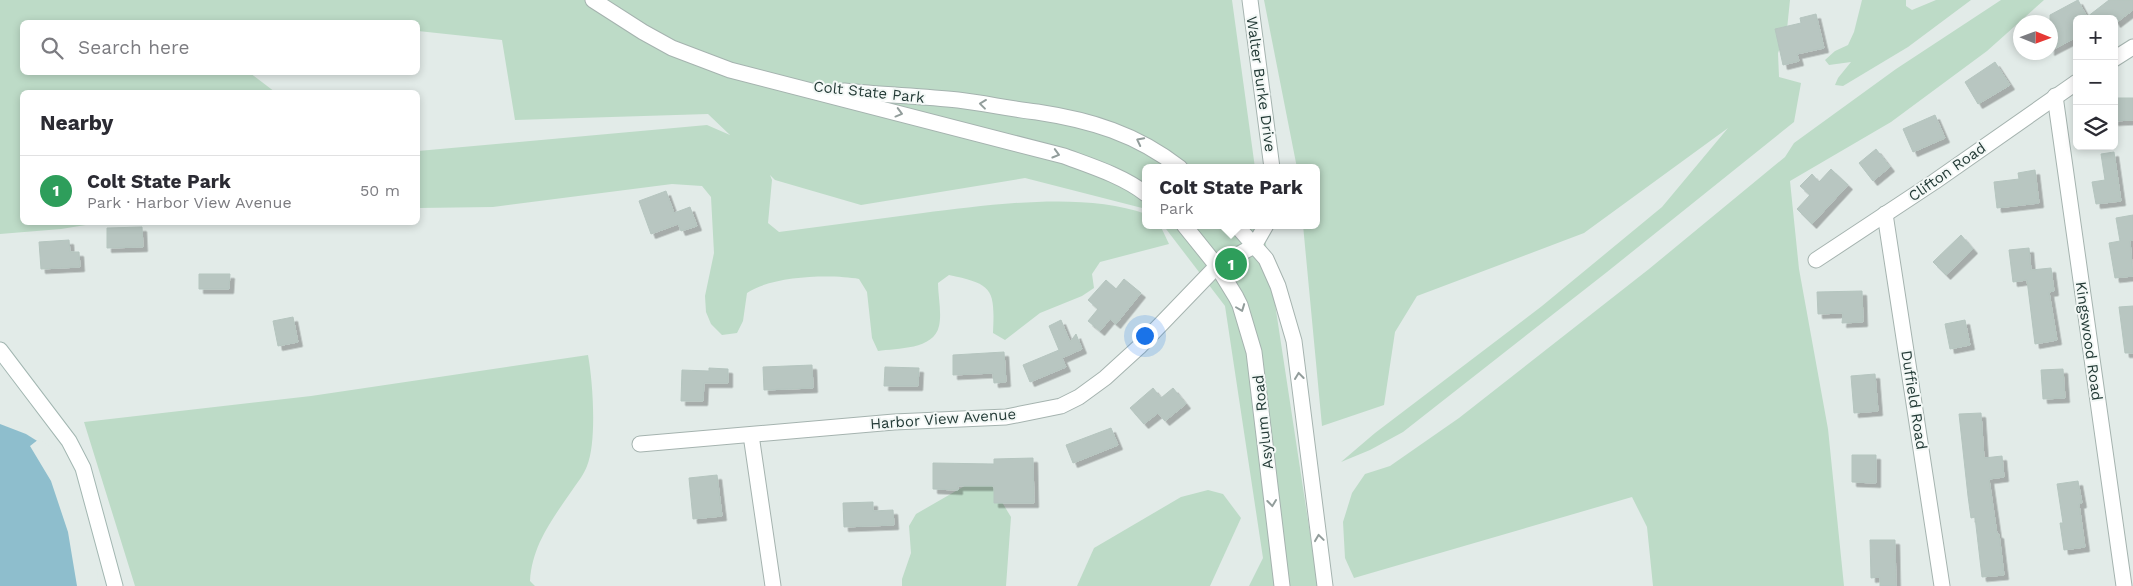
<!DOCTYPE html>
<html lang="en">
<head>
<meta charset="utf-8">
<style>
	:root { --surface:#fff; --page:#f7f7f7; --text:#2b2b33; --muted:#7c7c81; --line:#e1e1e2; --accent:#1a73e8 }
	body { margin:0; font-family:"Work Sans",sans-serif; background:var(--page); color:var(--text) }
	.controls { position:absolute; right:15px; top:15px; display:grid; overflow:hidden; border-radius:8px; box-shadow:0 2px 8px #0003 }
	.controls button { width:45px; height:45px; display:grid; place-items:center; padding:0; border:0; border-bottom:1px solid var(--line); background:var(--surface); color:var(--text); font:25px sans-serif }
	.compass { position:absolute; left:2013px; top:15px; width:45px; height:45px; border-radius:50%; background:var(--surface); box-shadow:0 2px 8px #0003; rotate:91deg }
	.you { position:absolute; left:1144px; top:335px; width:18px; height:18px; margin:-12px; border:4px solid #fff; border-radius:50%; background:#1a73e8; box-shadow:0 0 0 8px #1a73e833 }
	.badge { display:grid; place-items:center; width:32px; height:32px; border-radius:50%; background:var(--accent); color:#fff; font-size:16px; font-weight:700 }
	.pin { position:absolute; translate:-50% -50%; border:2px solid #fff; box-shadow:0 1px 5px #0006 }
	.popup { position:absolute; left:1142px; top:164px; width:178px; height:65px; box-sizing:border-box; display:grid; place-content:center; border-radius:8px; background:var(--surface); filter:drop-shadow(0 1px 4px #0005); font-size:16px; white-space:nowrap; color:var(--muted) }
	.popup b { font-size:19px; color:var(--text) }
	.popup::after { content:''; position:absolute; left:50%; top:100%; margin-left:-10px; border:10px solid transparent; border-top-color:var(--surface) }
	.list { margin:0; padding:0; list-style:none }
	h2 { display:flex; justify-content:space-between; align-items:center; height:65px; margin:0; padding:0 20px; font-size:21px }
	h2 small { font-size:16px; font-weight:400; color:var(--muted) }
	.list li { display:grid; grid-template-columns:32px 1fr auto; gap:15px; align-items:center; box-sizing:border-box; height:70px; padding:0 20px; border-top:1px solid var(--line) }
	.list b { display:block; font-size:19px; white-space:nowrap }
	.list p { margin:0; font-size:16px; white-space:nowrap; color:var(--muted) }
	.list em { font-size:16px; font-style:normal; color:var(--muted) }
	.icon { flex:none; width:28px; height:28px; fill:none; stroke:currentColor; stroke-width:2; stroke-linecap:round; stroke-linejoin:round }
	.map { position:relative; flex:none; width:2133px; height:586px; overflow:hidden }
	.search { position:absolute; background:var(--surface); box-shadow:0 2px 8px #0003; left:20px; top:20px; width:400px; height:55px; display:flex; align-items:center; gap:12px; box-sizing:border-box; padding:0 18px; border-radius:8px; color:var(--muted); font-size:19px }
	.panel { position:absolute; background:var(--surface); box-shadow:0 2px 8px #0003; left:20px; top:90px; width:400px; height:135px; border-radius:8px }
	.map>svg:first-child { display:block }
	.green { fill:#bddbc7 }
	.water { fill:#8ebecd }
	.pier { fill:#e2ebe8 }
	.building { fill:#b8c6c1; stroke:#b5c5bf; filter:url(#shadow) }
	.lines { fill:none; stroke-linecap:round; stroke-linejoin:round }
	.street-casing { stroke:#a5b3af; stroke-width:17 }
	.secondary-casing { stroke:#a2b6b1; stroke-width:17 }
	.street { stroke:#fff; stroke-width:15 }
	.secondary { stroke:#fff; stroke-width:15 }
	.oneway { stroke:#929d9b }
	.labels { text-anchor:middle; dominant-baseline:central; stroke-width:4; stroke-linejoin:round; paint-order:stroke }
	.street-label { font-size:15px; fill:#243b37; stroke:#f3f8f6 }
</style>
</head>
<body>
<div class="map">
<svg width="2133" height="586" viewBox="0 0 2133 586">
	<defs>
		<filter id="shadow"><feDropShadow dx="4.5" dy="4.5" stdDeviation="0" flood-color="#0004"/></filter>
	</defs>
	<rect width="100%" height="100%" fill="#e2ebe8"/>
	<!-- green -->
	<g class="green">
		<path d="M0 0H1232L1255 168H1146V209L1025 178 861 205 775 180 770 175 772 180 768 223 779 232C827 226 875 219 923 213 989 205 1083 191 1146 214V225H1160L1169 244 1100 262 1092 274 1094 288 1082 296 1040 313 1005 340 993 333C995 289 993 284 949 275L938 283C938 296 942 313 939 326 934 350 897 348 878 351L872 338 867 292 859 279C830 274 771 276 747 293L743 321 737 333 722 335 711 324 706 312 705 296 714 253 711 197 702 186 672 184 493 207 418 208V151L707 125 730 135 708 114 515 120 502 40 418 31V22H22V72L250 73 275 92H22V222L98 223 61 229 0 234Z"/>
		<path d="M1264 0H1790L1787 29 1778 53 1779 77 1801 83 1794 122 1607 272 1403 432 1370 450 1341 462 1375 433 1542 306 1662 207 1728 128 1584 233 1417 296 1395 332 1384 405 1322 426 1303 225H1316V168H1297Z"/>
		<path d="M1862 0H1906V6L1912 10 1936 0H1971L1908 47 1843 86 1835 85 1838 78 1851 62 1829 65 1825 60 1835 51 1848 45 1854 32Z"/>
		<path d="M2001 0H2044L1987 51 1891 122 1790 181 1799 269 1828 429 1844 586H1653L1647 527 1632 497 1354 578 1345 558 1343 522 1352 493 1365 474 1390 466 1459 418 1649 269 1785 157 1794 143 1896 69Z"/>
		<path d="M1163 225H1263L1318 586H1249L1263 558 1225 306Z"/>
		<path d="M588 355C593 382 597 442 587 466 584 474 578 482 573 489 553 518 532 545 530 581L535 586H135L84 422 311 396Z"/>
		<path d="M975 480 989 481 1011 517 1006 586H902V579L911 553 909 526 916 514Z"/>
		<path d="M1208 490 1223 494 1241 518 1210 586H1077L1094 548 1181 497Z"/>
	</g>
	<!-- water -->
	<path class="water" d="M0 424 26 434 58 454 95 586H0Z"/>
	<!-- pier -->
	<path class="pier" d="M39 439 60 453 97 571 98 586H77L68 532 51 481 30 446Z"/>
	<!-- building -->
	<g class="building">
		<path d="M2078 0 2087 17 2109 0H2133V10L2116 23 2114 19H2077V37L2050 51V15Z"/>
		<path d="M1816 14 1824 48 1797 54 1799 61 1783 65 1775 29 1801 23 1800 18Z"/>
		<path d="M1995 62 2010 85 1978 104 1965 82Z"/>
		<path d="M2114 98H2133V120L2114 121Z"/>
		<path d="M1935 115 1945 138 1913 152 1903 129Z"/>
		<path d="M1876 149 1890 167 1873 181 1859 163Z"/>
		<path d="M2114 152 2121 201 2096 204 2092 182 2105 180 2101 154Z"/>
		<path d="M1831 169 1848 185 1812 224 1797 209 1810 195 1800 186 1812 174 1819 182Z"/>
		<path d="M2035 170 2039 203 1997 208 1994 182 2019 179 2018 173Z"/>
		<path d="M666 191 674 213 690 207 697 226 681 231 678 224 651 234 639 201Z"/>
		<path d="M2133 215V240L2130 241 2133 276 2115 278 2109 243 2120 241 2116 218Z"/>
		<path d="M142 227 143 247 107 248V228Z"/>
		<path d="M1961 235 1973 249 1946 275 1933 262Z"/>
		<path d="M69 240 70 252H79L80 267 41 269 39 242Z"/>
		<path d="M2029 248 2031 270 2051 268 2054 291 2049 292 2057 340 2035 344 2027 280 2013 282 2009 250Z"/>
		<path d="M199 274H230L229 289H199Z"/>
		<path d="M1124 279 1141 293 1116 324 1110 319 1100 331 1088 321 1098 309 1088 300 1106 280 1116 289Z"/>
		<path d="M1862 291 1863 322 1842 323 1843 313 1818 314 1817 292Z"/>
		<path d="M2133 306V353H2125L2119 307Z"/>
		<path d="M293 317 298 342 278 346 273 321Z"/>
		<path d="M1061 320 1070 342 1076 334 1082 349 1062 358 1066 367 1030 382 1023 365 1059 350 1049 326Z"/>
		<path d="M1965 320 1970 345 1950 349 1945 324Z"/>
		<path d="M1004 352 1006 382 994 383 993 373 953 375V355Z"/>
		<path d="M812 365 813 388 764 390 763 367Z"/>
		<path d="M885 367 919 368 918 386H884Z"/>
		<path d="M709 368 728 369V383H704L703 401H681L682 370 709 371Z"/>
		<path d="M2063 369 2065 398 2043 399 2041 370Z"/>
		<path d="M1875 374 1878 411 1854 413 1851 376Z"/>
		<path d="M1153 388 1161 398 1173 388 1186 404 1165 421 1158 413 1144 424 1130 408Z"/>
		<path d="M1981 413 1984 458 2002 456 2004 477 1989 479 1997 534H1999L2004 575 1982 577 1975 517 1971 518 1968 496 1959 414Z"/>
		<path d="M1111 428 1118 445 1073 463 1066 445Z"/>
		<path d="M1852 455H1876V483L1852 482Z"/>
		<path d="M1033 458 1034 503H994V486H958V490L933 489V463L994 464V459Z"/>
		<path d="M717 475 722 516 693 519 689 478Z"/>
		<path d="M2078 481 2082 503 2079 504 2085 547 2064 550 2060 523H2063L2057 484Z"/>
		<path d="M873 502V511L893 510 894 525 844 527 843 503Z"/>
		<path d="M1870 540H1895L1896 586H1880V577L1871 578Z"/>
	</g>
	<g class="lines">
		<defs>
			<g id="street">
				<path d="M593 0 643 32 672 48 730 70 1064 156C1091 166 1123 176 1146 194"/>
				<path d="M1250 0 1272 168"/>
				<path d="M2114 59 2133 47"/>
				<path d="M844 91C882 95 920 96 958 100 984 103 1010 109 1037 112 1090 120 1137 134 1180 168"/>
				<path d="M2055 96 2124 586"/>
				<path d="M1885 214 1942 586"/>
				<path d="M1184 225 1217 266 1236 297 1240 305 1254 352 1282 586"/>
				<path d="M1236 225 1266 259 1278 286 1294 341 1325 586"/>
				<path d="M1816 260 1934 182 2077 82"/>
				<path d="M751 435 773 586"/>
				<path d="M640 444 894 422 1006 417 1061 406 1079 397 1105 378 1139 347 1217 266 1254 246 1266 225"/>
			</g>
			<path id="secondary" d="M0 350 69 441 83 468 115 586"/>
		</defs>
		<!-- street casing -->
		<use href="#street" class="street-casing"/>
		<!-- secondary casing -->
		<use href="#secondary" class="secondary-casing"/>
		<!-- street -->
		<use href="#street" class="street"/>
		<!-- secondary -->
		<use href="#secondary" class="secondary"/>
	</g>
	<!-- one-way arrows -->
	<defs><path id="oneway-chevron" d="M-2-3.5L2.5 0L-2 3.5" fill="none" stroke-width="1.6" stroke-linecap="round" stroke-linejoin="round" transform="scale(1.25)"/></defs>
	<g class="oneway">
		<use href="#oneway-chevron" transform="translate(983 104) rotate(-173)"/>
		<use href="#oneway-chevron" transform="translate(899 113) rotate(15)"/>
		<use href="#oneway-chevron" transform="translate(1140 141) rotate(-153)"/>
		<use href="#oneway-chevron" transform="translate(1056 154) rotate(16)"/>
		<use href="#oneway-chevron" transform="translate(1241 308) rotate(69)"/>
		<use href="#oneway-chevron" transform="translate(1299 376) rotate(-97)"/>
		<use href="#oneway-chevron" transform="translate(1272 503) rotate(83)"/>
		<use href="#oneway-chevron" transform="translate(1319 538) rotate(-98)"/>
	</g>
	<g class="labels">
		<!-- street labels -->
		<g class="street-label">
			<text transform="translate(1261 84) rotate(82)">Walter Burke Drive</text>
			<text transform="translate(869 92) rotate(6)">Colt State Park</text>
			<text transform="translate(1947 172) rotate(-35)">Clifton Road</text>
			<text transform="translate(2089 341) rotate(82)">Kingswood Road</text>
			<text transform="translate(1914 400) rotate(81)">Duffield Road</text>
			<text transform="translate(943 419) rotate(-4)">Harbor View Avenue</text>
			<text transform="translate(1263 422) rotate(-96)">Asylum Road</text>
		</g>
	</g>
</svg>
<div class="controls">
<button>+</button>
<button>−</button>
<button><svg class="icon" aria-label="layers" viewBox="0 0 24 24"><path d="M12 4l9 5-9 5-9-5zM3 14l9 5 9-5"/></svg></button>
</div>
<svg class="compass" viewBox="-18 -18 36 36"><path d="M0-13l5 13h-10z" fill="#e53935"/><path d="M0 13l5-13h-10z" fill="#7c7c81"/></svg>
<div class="you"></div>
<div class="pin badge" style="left:1231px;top:264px;background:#2e9e5b">1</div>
<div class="popup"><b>Colt State Park</b>Park</div>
<div class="search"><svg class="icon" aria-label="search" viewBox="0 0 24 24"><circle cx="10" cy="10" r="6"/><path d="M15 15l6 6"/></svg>Search here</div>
<section class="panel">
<h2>Nearby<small></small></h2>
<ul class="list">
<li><span class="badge" style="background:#2e9e5b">1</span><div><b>Colt State Park</b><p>Park · Harbor View Avenue</p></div><em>50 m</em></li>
</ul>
</section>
</div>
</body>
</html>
